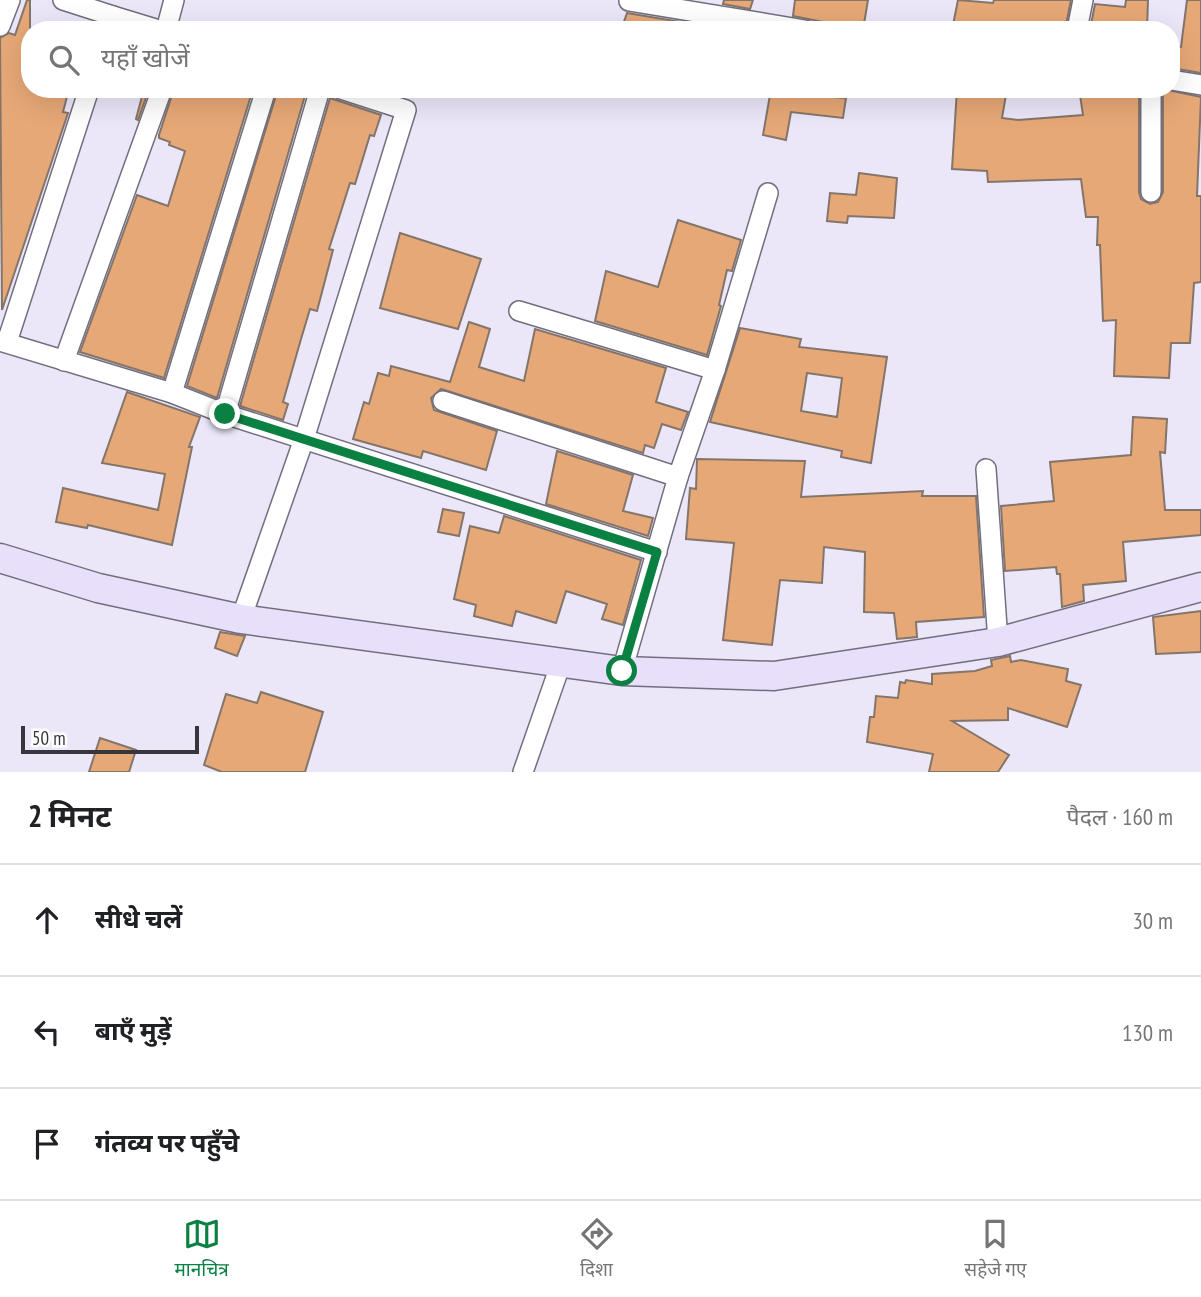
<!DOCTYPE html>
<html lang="hi">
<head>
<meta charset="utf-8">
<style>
	:root { --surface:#fff; --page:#f6f6f6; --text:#202124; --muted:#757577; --line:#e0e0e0; --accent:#0b8043 }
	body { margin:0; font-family:"PT Sans Narrow","Noto Sans Devanagari",sans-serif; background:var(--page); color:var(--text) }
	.scale { position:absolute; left:21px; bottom:18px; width:178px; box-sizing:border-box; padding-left:7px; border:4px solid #38363d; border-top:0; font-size:19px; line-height:24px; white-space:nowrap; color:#38363d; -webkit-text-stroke:5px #fff; paint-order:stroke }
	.stop { position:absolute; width:21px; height:21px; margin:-16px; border:5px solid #0b8043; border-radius:50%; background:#fff }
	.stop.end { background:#0b8043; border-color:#fff; box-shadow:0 2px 7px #0008 }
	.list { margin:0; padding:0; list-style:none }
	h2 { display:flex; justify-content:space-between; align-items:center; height:91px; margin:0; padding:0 28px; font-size:30px }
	h2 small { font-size:23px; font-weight:400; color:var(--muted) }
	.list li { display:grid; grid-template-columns:46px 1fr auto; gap:21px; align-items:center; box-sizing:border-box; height:112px; padding:0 28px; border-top:2px solid var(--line) }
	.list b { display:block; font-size:26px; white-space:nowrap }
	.list em { font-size:23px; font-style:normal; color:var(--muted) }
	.icon { flex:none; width:38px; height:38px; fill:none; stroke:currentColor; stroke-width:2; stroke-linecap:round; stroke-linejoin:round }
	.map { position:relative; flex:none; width:1201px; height:772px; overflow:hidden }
	.search { position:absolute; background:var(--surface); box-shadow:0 7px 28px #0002; left:21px; right:21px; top:21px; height:77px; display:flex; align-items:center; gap:18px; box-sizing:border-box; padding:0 24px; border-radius:28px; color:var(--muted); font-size:26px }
	.sheet { height:427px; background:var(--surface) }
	nav { display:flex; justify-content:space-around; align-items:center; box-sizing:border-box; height:98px; border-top:2px solid var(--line); background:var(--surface); font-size:19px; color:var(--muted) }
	nav a { display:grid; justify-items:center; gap:4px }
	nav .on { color:var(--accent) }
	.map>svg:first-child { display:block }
	.building { fill:#e7a877; stroke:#84756a; stroke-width:2; fill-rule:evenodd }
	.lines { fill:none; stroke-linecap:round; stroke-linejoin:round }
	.street-casing { stroke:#726e7e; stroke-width:22 }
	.secondary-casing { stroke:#726e7e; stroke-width:31 }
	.street { stroke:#fff; stroke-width:19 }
	.secondary { stroke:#e8dffb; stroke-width:28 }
	.route { stroke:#0b8043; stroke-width:9 }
</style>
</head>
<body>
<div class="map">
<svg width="1201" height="772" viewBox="0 0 1201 772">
	<rect width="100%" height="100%" fill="#ebe7f9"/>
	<!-- building -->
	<g class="building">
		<path d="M27 0H30V89H69L63 112 68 113 2 310 0 38 9 33 15 35Z"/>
		<path d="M724 0H753L750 9 723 4Z"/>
		<path d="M795 0H868L863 30 793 16Z"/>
		<path d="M958 0 993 3 994 0H1071L1065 30H952Z"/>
		<path d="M1126 0H1148L1147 30H1090L1095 4 1125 7Z"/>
		<path d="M1187 0H1201V73L1171 68V46L1181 47Z"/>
		<path d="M627 13 705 26 704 30H621Z"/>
		<path d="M144 89H149L138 120 136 119Z"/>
		<path d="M174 89H253L164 378 80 352 137 195 168 206 185 151 169 145 170 142 159 138V135Z"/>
		<path d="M278 89 306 92 217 398 187 386Z"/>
		<path d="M771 89H834V97L846 98 843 118 791 112 786 140 763 135Z"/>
		<path d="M957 89H1007L1002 118 1018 120 1083 115 1080 95 1137 94 1139 89V192L1141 199 1150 204 1158 202 1163 192V89L1201 97 1197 196H1201V282L1194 283 1190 343H1171L1169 378 1114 376 1116 320 1103 321 1100 245H1097L1098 217H1086L1081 179 988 182 987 171 952 169Z"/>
		<path d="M330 98 381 115 374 136 370 135 355 184 350 183 329 249 333 250 317 311 310 309 301 339 283 402 288 404 283 420 240 406Z"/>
		<path d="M859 173 897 178 894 218 848 216 847 223 827 221 830 193 856 195Z"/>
		<path d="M678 220 741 240 732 271 727 270 719 305 721 306 707 355 595 321 606 271 658 287Z"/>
		<path d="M400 233 481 259 458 329 380 308Z"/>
		<path d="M469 322 490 329 479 367 524 381 535 329 666 368 656 402 688 412 681 430 662 424 654 448 645 445 643 453 441 389 431 398 434 410 497 431 486 470 423 451 421 458 353 439 364 402 369 404 378 373 389 376 391 366 450 382Z"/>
		<path d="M740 328 801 339 799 347 887 357 871 463 841 457 842 451 710 422ZM807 373 842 378 837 417 801 411Z"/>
		<path d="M127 392 200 417 189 447H192L172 545 88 525 87 528 56 522 63 488 158 510 165 474 102 463Z"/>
		<path d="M1133 417 1167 419 1165 453 1160 452 1165 510H1201V535L1123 542 1126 581 1083 585 1084 601 1062 607 1060 574H1057L1056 567 1005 571 1001 506 1054 501 1050 462 1131 455Z"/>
		<path d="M557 451 633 475 623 511 653 518 648 536 546 504Z"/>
		<path d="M697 459 805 461 801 497 923 491 922 496H976L984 617 916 622 917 637 897 639 894 613 864 612 865 552 824 547 822 583 780 580 772 645 723 640 734 543 686 539 690 488 696 489Z"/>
		<path d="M443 509 464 513 459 536 438 532Z"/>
		<path d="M504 516 641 560 623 625 602 619 607 604 566 591 556 623 516 611 512 626 474 616 476 605 454 599 470 526 499 533Z"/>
		<path d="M1201 611V652L1156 654 1153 617Z"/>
		<path d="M220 632 245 636 237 656 215 648Z"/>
		<path d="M1010 656 1011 662 1021 660 1068 669 1066 681 1081 685 1067 727 1008 708V720L952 721 1009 755 998 772H929L933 754 867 742 870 717H874L876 696 898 698 900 682 905 683 906 680 932 684V674L975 671 992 666 991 660Z"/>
		<path d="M261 692 323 712 305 772H222L204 765 226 694 257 703Z"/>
		<path d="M100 738 136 750 129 772H89Z"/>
	</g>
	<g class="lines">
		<defs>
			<g id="street">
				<path d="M63 0 113 16 108 30"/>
				<path d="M629 1 805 30"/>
				<path d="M113 16 159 30"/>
				<path d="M0 26 10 0"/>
				<path d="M166 30 174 0"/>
				<path d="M1077 30 1083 0"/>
				<path d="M1171 80 1201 85"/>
				<path d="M1151 192V89"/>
				<path d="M519 311 715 370"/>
				<path d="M0 341 172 393 225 414 657 552"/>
				<path d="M7 342 89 89"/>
				<path d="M64 361 162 89"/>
				<path d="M172 393 266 89"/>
				<path d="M443 401 678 477"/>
				<path d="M225 414 320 89"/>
				<path d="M986 469 998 642"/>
				<path d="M241 619 304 439 406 110 341 89"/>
				<path d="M622 671 678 477 715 370 768 193"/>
				<path d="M523 772 561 663"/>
			</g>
			<path id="secondary" d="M0 558 98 588 241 619 622 671 774 676 998 642 1201 587"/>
		</defs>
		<!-- street casing -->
		<use href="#street" class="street-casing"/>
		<!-- secondary casing -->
		<use href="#secondary" class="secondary-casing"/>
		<!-- street -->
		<use href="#street" class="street"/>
		<!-- secondary -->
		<use href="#secondary" class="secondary"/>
	</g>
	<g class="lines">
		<!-- route -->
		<path class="route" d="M225 414 657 552 622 671"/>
	</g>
</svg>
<div class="scale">50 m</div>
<div class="stop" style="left:622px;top:671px"></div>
<div class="stop end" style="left:225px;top:414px"></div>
<div class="search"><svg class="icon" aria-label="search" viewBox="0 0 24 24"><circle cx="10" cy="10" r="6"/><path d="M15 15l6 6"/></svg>यहाँ खोजें</div>
</div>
<section class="sheet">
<h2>2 मिनट<small>पैदल · 160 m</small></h2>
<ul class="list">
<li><svg class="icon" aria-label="ahead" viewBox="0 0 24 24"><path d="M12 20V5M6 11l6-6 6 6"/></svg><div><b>सीधे चलें</b></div><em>30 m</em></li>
<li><svg class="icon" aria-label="left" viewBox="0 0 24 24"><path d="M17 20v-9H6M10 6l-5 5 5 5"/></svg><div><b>बाएँ मुड़ें</b></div><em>130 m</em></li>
<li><svg class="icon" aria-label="arrive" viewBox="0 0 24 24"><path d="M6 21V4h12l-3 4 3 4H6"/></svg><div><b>गंतव्य पर पहुँचे</b></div></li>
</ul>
</section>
<nav>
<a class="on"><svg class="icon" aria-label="map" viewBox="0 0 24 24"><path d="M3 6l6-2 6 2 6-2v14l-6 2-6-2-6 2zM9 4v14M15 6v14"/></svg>मानचित्र</a>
<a><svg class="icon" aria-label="directions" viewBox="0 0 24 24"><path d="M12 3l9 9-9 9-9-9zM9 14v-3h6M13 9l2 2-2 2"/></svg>दिशा</a>
<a><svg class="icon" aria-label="saved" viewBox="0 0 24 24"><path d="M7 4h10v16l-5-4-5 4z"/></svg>सहेजे गए</a>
</nav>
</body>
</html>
